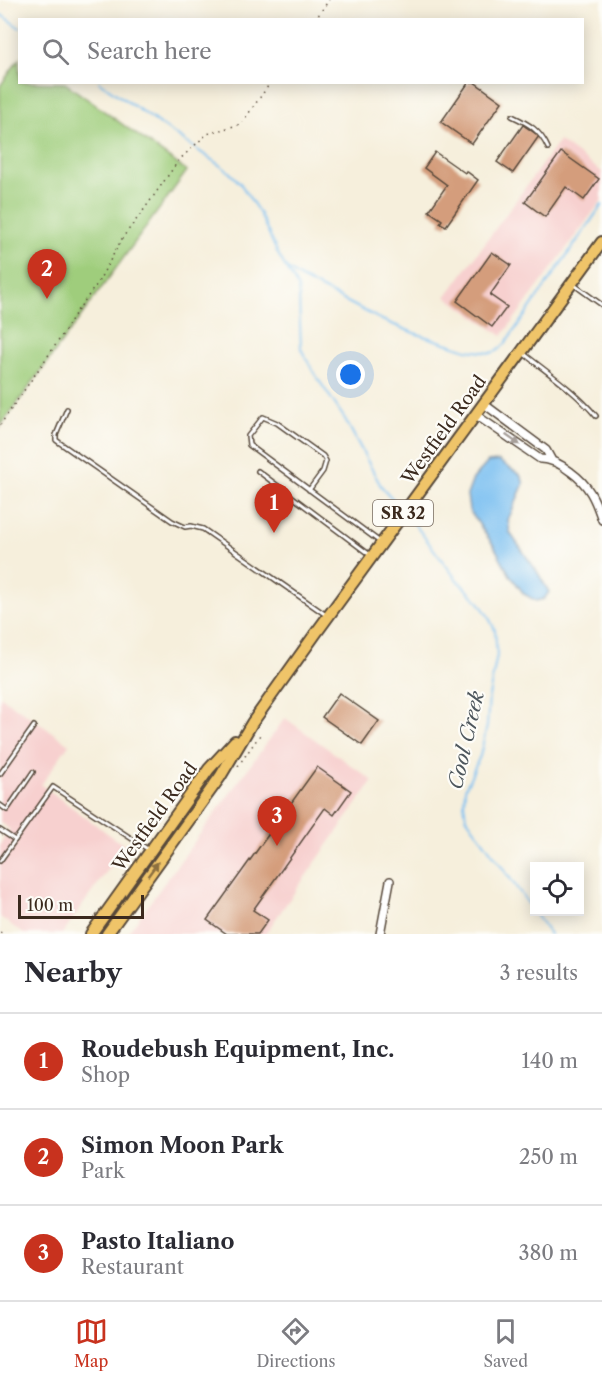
<!DOCTYPE html>
<html lang="en">
<head>
<meta charset="utf-8">
<style>
	:root { --surface:#fff; --page:#f7f7f7; --text:#2b2b33; --muted:#7c7c81; --line:#e1e1e2; --accent:#c8321e }
	body { margin:0; font-family:"Libre Caslon Text",serif; background:var(--page); color:var(--text) }
	.controls { position:absolute; right:18px; bottom:18px; display:grid; overflow:hidden; border-radius:0px; box-shadow:0 3px 15px #0003 }
	.controls button { width:54px; height:54px; display:grid; place-items:center; padding:0; border:0; border-bottom:2px solid var(--line); background:var(--surface); color:var(--text); font:30px sans-serif }
	.scale { position:absolute; left:18px; bottom:15px; width:126px; box-sizing:border-box; padding-left:6px; border:3px solid #3b2a1e; border-top:0; font-size:16px; line-height:21px; white-space:nowrap; color:#3b2a1e; -webkit-text-stroke:4px #fdfcf7; paint-order:stroke }
	.you { position:absolute; left:351px; top:375px; width:21px; height:21px; margin:-15px; border:4px solid #fff; border-radius:50%; background:#1a73e8; box-shadow:0 0 0 9px #1a73e833 }
	.badge { display:grid; place-items:center; width:39px; height:39px; border-radius:50%; background:var(--accent); color:#fff; font-size:20px; font-weight:700 }
	.pin { position:absolute; translate:-50% -50px; filter:drop-shadow(0 2px 3px #0008) }
	.pin::after { content:''; position:absolute; top:32px; width:21px; height:18px; background:inherit; clip-path:polygon(0 0,100% 0,50% 100%) }
	.list { margin:0; padding:0; list-style:none }
	h2 { display:flex; justify-content:space-between; align-items:center; height:78px; margin:0; padding:0 24px; font-size:26px }
	h2 small { font-size:20px; font-weight:400; color:var(--muted) }
	.list li { display:grid; grid-template-columns:39px 1fr auto; gap:18px; align-items:center; box-sizing:border-box; height:96px; padding:0 24px; border-top:2px solid var(--line) }
	.list b { display:block; font-size:22px; white-space:nowrap }
	.list p { margin:0; font-size:20px; white-space:nowrap; color:var(--muted) }
	.list em { font-size:20px; font-style:normal; color:var(--muted) }
	.icon { flex:none; width:33px; height:33px; fill:none; stroke:currentColor; stroke-width:2; stroke-linecap:round; stroke-linejoin:round }
	.map { position:relative; flex:none; width:602px; height:934px; overflow:hidden }
	.search { position:absolute; background:var(--surface); box-shadow:0 3px 15px #0003; left:18px; right:18px; top:18px; height:66px; display:flex; align-items:center; gap:15px; box-sizing:border-box; padding:0 21px; border-radius:0px; color:var(--muted); font-size:22px }
	.sheet { height:366px; background:var(--surface) }
	nav { display:flex; justify-content:space-around; align-items:center; box-sizing:border-box; height:84px; border-top:2px solid var(--line); background:var(--surface); font-size:16px; color:var(--muted) }
	nav a { display:grid; justify-items:center; gap:3px }
	nav .on { color:var(--accent) }
	.map>svg:first-child { display:block }
	.built { fill:#f7d0cf }
	.green { fill:#9fcd7b; stroke:#6d7c4c; stroke-width:1.5 }
	.water { fill:#7abff1; stroke:#5a7488; stroke-width:1.5 }
	.lines { fill:none; stroke-linecap:round; stroke-linejoin:round }
	.stream { stroke:#7abff1; stroke-width:2 }
	.building { fill:#d49d7c }
	.service-casing { stroke:#57483a; stroke-width:6 }
	.minor-casing { stroke:#57483a; stroke-width:10 }
	.primary-casing { stroke:#57483a; stroke-width:14 }
	.path { stroke:#57483a; stroke-width:1.5; stroke-dasharray:1.5 4.5; stroke-linecap:butt }
	.service { stroke:#fff; stroke-width:3 }
	.minor { stroke:#fff; stroke-width:7 }
	.primary { stroke:#efc469; stroke-width:10 }
	.oneway { fill:#a79f9a }
	.oneway2 { fill:#8c6f40 }
	.labels { text-anchor:middle; dominant-baseline:central; stroke-width:4.5; stroke-linejoin:round; paint-order:stroke }
	.shield { fill:#fdfcf7; stroke:#75695f; stroke-width:1.5 }
	.shield-label { font-size:16px; font-weight:bold; fill:#3b2a1e }
	.street-label { font-size:18px; fill:#3b2a1e; stroke:#fdfcf7 }
	.water-label { font-size:20px; font-style:italic; fill:#4e575d; stroke:#fdfcf7 }
</style>
</head>
<body>
<div class="map">
<svg width="602" height="934" viewBox="0 0 602 934">
	<rect width="100%" height="100%" fill="#fdfcf7"/>
	<filter id="ink" filterUnits="userSpaceOnUse"><feTurbulence type="fractalNoise" baseFrequency=".0167" numOctaves="2"/><feDisplacementMap in="SourceGraphic" scale="12" xChannelSelector="R" yChannelSelector="G"/><feConvolveMatrix kernelMatrix="1 2 1 2 8 2 1 2 1" color-interpolation-filters="sRGB"/></filter>
	<filter id="wash" filterUnits="userSpaceOnUse"><feTurbulence type="fractalNoise" baseFrequency=".008" numOctaves="4" result="noise"/><feDisplacementMap in="SourceGraphic" scale="24" xChannelSelector="R" yChannelSelector="G"/><feGaussianBlur stdDeviation="1.35" result="paint"/><feColorMatrix in="noise" values="0 0 0 0 0 0 0 0 0 0 0 0 0 0 0 0 0 1.4 0 .05"/><feComposite in="paint" operator="in"/></filter>
	<g filter="url(#wash)">
		<rect width="100%" height="100%" fill="#f6efdc"/>
		<!-- built -->
		<g class="built">
			<path d="M559 141 602 172V200L502 336 445 296 451 290Z"/>
			<path d="M0 696 69 744 41 785 125 846 62 934H24L0 917V844L10 830 0 822Z"/>
			<path d="M285 718 373 781 265 934H127Z"/>
		</g>
		<!-- green -->
		<path class="green" d="M19 59 20 82 65 83 187 171 0 427V86Z"/>
		<!-- water -->
		<path class="water" d="M499 461 520 475 524 483 508 520 510 533 538 573 549 592 544 599 536 601 524 594 510 575 494 546 469 510 467 495 473 479 488 462Z"/>
		<g class="lines">
			<!-- stream -->
			<g class="stream">
				<path d="M0 14 20 28"/>
				<path d="M99 82 228 171 240 183 260 214 277 252 286 268 299 277 382 320 414 333 467 350 491 353 497 351 505 344 602 205"/>
				<path d="M287 269 298 288 299 298 301 349 314 373 345 419 375 475 381 486 398 505"/>
				<path d="M410 518 457 580 478 601 487 614 495 630 497 655 489 696 487 726 480 756 465 789 464 803 466 817 550 934"/>
			</g>
		</g>
		<g id="blocks">
			<!-- building -->
			<g class="building">
				<path d="M469 82H474L502 102 472 144 441 122Z"/>
				<path d="M523 125 539 136 513 173 497 162Z"/>
				<path d="M435 152 465 173 466 171 478 180 446 226 440 223 442 220 429 211 447 185 424 168Z"/>
				<path d="M561 152 599 179 584 200 566 187 545 217 525 202Z"/>
				<path d="M492 252 511 265 490 295 507 307 492 327 457 301Z"/>
				<path d="M339 693 379 721 362 745 322 717Z"/>
				<path d="M317 767 351 791 334 815 325 808 253 910 268 920 258 934H227L207 920Z"/>
			</g>
		</g>
	</g>
	<g filter="url(#ink)">
		<use href="#blocks" fill-opacity="0" stroke="#57483a" stroke-width="1.5"/>
		<g class="lines">
			<defs>
				<g id="service">
					<path d="M512 116C529 124 540 130 548 148"/>
					<path d="M573 284 602 305"/>
					<path d="M523 353C548 373 575 391 596 416"/>
					<path d="M67 409 56 435V440L60 443 172 521 185 527 191 526 203 529 326 615"/>
					<path d="M258 471 370 555"/>
					<path d="M309 490 323 471 326 461 323 456 277 423 263 417 248 436 249 445 380 542"/>
					<path d="M0 774 34 726"/>
					<path d="M0 805 7 810 33 772"/>
					<path d="M0 830 15 840"/>
					<path d="M0 861 53 787 149 850"/>
				</g>
				<g id="minor">
					<path d="M484 404 546 450 551 459"/>
					<path d="M476 415 540 459C552 459 561 464 571 472 589 485 595 499 602 520"/>
					<path d="M380 934 390 881"/>
				</g>
				<g id="primary">
					<path d="M91 934 209 769 235 741"/>
					<path d="M107 934 220 777 252 723 316 633 602 242"/>
				</g>
			</defs>
			<!-- service casing -->
			<use href="#service" class="service-casing"/>
			<!-- minor casing -->
			<use href="#minor" class="minor-casing"/>
			<!-- primary casing -->
			<use href="#primary" class="primary-casing"/>
			<!-- path -->
			<g class="path">
				<path d="M315 20 329 0"/>
				<path d="M0 425 59 340 77 311 97 284 123 237 143 211 179 160 207 134 241 124 271 82"/>
				<path d="M238 766 260 735"/>
				<path d="M0 932 3 934"/>
			</g>
			<!-- service -->
			<use href="#service" class="service"/>
			<!-- minor -->
			<use href="#minor" class="minor"/>
			<!-- primary -->
			<use href="#primary" class="primary"/>
		</g>
		<!-- one-way arrows -->
		<defs><path id="oneway-solid" d="M-6-.8H1V-3.2L6.5 0L1 3.2V.8H-6Z" transform="scale(1.5)"/></defs>
		<use class="oneway" href="#oneway-solid" transform="translate(513 440) rotate(35)"/>
		<use class="oneway2" href="#oneway-solid" transform="translate(153 869) rotate(-54)"/>
	</g>
	<g class="labels">
		<!-- shield labels -->
		<rect class="shield" x="373" y="500" width="60" height="26" rx="4.5"/>
		<g class="shield-label">
			<text x="403" y="513">SR 32</text>
		</g>
		<!-- street labels -->
		<g class="street-label">
			<text transform="translate(444 430) rotate(-54)">Westfield Road</text>
			<text transform="translate(155 817) rotate(-54)">Westfield Road</text>
		</g>
		<!-- water labels -->
		<g class="water-label">
			<text transform="translate(466 740) rotate(-77)">Cool Creek</text>
		</g>
	</g>
</svg>
<div class="controls">
<button><svg class="icon" aria-label="locate" viewBox="0 0 24 24"><circle cx="12" cy="12" r="6"/><path d="M12 2v4M12 18v4M2 12h4M18 12h4"/></svg></button>
</div>
<div class="scale">100 m</div>
<div class="you"></div>
<div class="pin badge" style="left:274px;top:533px">1</div>
<div class="pin badge" style="left:47px;top:299px">2</div>
<div class="pin badge" style="left:277px;top:846px">3</div>
<div class="search"><svg class="icon" aria-label="search" viewBox="0 0 24 24"><circle cx="10" cy="10" r="6"/><path d="M15 15l6 6"/></svg>Search here</div>
</div>
<section class="sheet">
<h2>Nearby<small>3 results</small></h2>
<ul class="list">
<li><span class="badge">1</span><div><b>Roudebush Equipment, Inc.</b><p>Shop</p></div><em>140 m</em></li>
<li><span class="badge">2</span><div><b>Simon Moon Park</b><p>Park</p></div><em>250 m</em></li>
<li><span class="badge">3</span><div><b>Pasto Italiano</b><p>Restaurant</p></div><em>380 m</em></li>
</ul>
</section>
<nav>
<a class="on"><svg class="icon" aria-label="map" viewBox="0 0 24 24"><path d="M3 6l6-2 6 2 6-2v14l-6 2-6-2-6 2zM9 4v14M15 6v14"/></svg>Map</a>
<a><svg class="icon" aria-label="directions" viewBox="0 0 24 24"><path d="M12 3l9 9-9 9-9-9zM9 14v-3h6M13 9l2 2-2 2"/></svg>Directions</a>
<a><svg class="icon" aria-label="saved" viewBox="0 0 24 24"><path d="M7 4h10v16l-5-4-5 4z"/></svg>Saved</a>
</nav>
</body>
</html>
